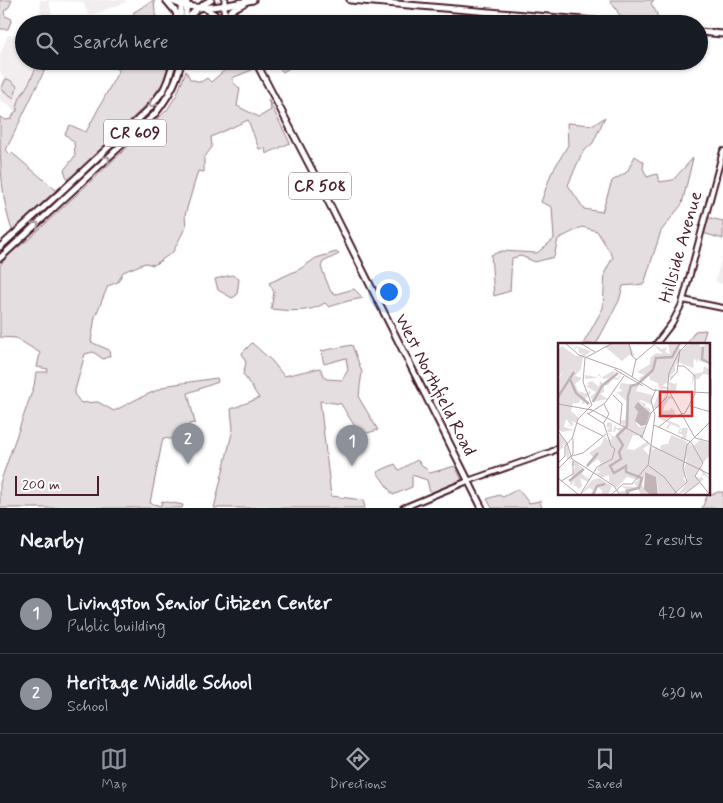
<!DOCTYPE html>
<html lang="en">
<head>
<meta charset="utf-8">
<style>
	:root { --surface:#171b24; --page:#20242c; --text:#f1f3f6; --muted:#9ea1a6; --line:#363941; --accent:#8c9099 }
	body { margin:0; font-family:Mynerve,sans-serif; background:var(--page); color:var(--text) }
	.scale { position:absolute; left:15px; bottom:12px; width:84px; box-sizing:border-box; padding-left:5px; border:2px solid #4a1f2b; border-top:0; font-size:14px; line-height:18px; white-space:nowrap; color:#4a1f2b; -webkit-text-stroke:4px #fff; paint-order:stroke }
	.you { position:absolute; left:388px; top:291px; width:18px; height:18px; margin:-12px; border:4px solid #fff; border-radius:50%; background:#1a73e8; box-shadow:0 0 0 8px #1a73e833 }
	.badge { display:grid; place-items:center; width:32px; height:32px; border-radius:50%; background:var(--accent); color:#fff; font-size:16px; font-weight:700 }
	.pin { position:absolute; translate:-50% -41px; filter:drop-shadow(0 1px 2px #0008) }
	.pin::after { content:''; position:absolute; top:26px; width:18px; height:15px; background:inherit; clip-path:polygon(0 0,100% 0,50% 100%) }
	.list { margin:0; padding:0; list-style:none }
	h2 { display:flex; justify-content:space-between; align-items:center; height:65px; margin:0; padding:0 20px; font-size:21px }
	h2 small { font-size:16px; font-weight:400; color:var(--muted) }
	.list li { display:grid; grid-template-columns:32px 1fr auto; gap:15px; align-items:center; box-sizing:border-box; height:80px; padding:0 20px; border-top:1px solid var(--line) }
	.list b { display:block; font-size:19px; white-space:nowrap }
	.list p { margin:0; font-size:16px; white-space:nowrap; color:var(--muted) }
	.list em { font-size:16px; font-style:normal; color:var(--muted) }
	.icon { flex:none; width:28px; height:28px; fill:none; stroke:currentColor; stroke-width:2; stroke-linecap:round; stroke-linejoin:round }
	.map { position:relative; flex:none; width:723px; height:508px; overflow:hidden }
	.search { position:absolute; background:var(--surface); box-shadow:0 1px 4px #0004; left:15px; right:15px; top:15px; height:55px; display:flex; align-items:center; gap:12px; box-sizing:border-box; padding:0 18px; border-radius:28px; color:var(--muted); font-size:19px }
	.sheet { height:225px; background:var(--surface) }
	nav { display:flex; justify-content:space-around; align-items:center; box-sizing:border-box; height:70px; border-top:1px solid var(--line); background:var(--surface); font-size:14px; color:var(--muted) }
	nav a { display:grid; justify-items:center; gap:2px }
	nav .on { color:var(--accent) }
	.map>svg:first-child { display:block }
	.built { fill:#f2eeef }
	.green { fill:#e5dee0; stroke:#987e86 }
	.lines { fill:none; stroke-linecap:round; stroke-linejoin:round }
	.tertiary-casing { stroke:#4a1f2b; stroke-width:8 }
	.primary-casing { stroke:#4a1f2b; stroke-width:9 }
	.tertiary { stroke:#fff; stroke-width:4 }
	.primary { stroke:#fff; stroke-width:5 }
	.oneway { stroke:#ae9aa0 }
	.labels { text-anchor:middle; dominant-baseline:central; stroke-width:4.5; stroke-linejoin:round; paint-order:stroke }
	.shield { fill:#fff; stroke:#80626b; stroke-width:1 }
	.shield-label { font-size:16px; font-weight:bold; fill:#4a1f2b }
	.street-label { font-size:18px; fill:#4a1f2b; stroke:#fff }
	.inset-river { fill:none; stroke:#c1b3b6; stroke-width:2.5 }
	.inset-road { fill:none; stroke:#b7a5aa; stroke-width:1 }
	.view { fill:#d62828; fill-opacity:0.15; stroke:#d62828; stroke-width:2.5 }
	.inset-edge { fill:none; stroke:#4a1f2b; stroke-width:2.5 }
</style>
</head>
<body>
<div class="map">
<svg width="723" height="508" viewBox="0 0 723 508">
	<rect width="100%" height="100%" fill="#fff"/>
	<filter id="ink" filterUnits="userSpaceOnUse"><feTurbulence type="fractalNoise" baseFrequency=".02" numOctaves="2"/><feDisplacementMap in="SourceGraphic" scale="10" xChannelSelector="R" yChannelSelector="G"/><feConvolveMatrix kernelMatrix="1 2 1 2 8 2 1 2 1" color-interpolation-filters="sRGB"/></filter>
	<g filter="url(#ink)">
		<!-- built -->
		<g class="built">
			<path d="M40 0H125L126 2 89 16 83 2 49 1 54 24H41Z"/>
			<path d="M8 35 24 36V61H39L26 88 22 93 18 102 17 111 15 112 11 107 0 100V88L4 77 0 72V54Z"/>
			<path d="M723 253V284L715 282Z"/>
		</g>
		<!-- green -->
		<g class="green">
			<path d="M0 0H12L9 7 4 11 5 16 12 19 8 29H0Z"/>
			<path d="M154 0 156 24H131L134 12Z"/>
			<path d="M610 0H654L651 3 657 14V21L621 17Z"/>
			<path d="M39 61H49L6 150 10 154 12 153 56 190 24 220 21 226 13 233C0 198 0 155 0 117L6 120 11 119 15 112 17 111C18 100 20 97 26 88 31 80 35 70 39 61Z"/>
			<path d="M102 61H170L162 84 150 101 68 181 64 170 75 156 74 142 65 134 70 125 86 132 119 70Z"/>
			<path d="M227 61H246L252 70 232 78 233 82 240 89 237 106 259 117 271 110 268 99 290 143 266 154 265 148 259 149 248 120 211 137 212 147 204 158V172L198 171 185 215 186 226 173 252 154 265 145 263 123 272 118 282 108 286 95 317 91 342 109 350 110 356 103 359 93 352 85 354 74 394 81 403 98 402 114 411 137 399 169 385 217 378 218 382 188 393 195 423 189 424 186 441 163 438 150 503 161 506 162 501 183 505 182 508H0V483L34 386 36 372H47L48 369 37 367 40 353 16 338 0 337V265L12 252 29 239 167 110 177 94 186 71 190 79 201 82 207 78 211 82 225 70 222 65Z"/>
			<path d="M283 61H300L283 72 279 68Z"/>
			<path d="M6 79 10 80 17 86 14 98 1 89Z"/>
			<path d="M605 117 593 143 582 153 568 185 584 209 602 212 612 181 627 172 635 156 644 162 643 168 647 177 657 174 660 182 673 180 693 158 682 204 661 231 644 284 623 286 619 301 596 344H583L603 308 605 272 613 257 597 231 582 227 558 239 554 257 535 262 521 256 512 258 510 291 494 296 491 255 502 251 537 253 554 239 552 207 541 202 551 174 568 145 567 123 594 125Z"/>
			<path d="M706 217 723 221V239L703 233Z"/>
			<path d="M336 252 339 254 323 262 321 267 331 292 336 294 354 289 363 298 348 301 329 307 325 303C310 313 289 311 271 309L274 292 269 283 300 269 316 258Z"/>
			<path d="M232 275 239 279 237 295 232 298 218 290 215 279Z"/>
			<path d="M706 330 702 344H687L695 331Z"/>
			<path d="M252 343 272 361 284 376 320 368 326 379 342 380 348 370 346 358 324 364 321 351 352 345 362 372 360 386 359 398 378 430 360 435 341 404 320 401 331 496 363 500 365 508H214L233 429 231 409 259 398 243 374 246 363 242 353Z"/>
			<path d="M417 460 430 473 455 466 462 480 430 493 427 480 412 475V487L393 495 377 472 395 464 399 470Z"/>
			<path d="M518 489 529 503 540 501 542 508H492L487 499 499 495 503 497Z"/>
			<path d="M718 492H723V508H702L707 496Z"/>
		</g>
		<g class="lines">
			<defs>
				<g id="tertiary">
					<path d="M683 300 723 308"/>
					<path d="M656 344 672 323 682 304 723 151"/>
					<path d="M403 508 468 481 551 452 559 447"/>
				</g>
				<g id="primary">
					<path d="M166 0 176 12 178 24"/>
					<path d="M170 0C197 14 225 5 253 0"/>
					<path d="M225 0 224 10 226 19"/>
					<path d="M350 0 629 24"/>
					<path d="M200 8 204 4 211 0"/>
					<path d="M206 9 214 14 223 24"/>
					<path d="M180 19 182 0"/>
					<path d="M226 21C229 9 234 9 244 3"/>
					<path d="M187 23 190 16 198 8"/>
					<path d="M185 24 187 0"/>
					<path d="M699 32 723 34"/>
					<path d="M254 61 259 68 325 195 482 508"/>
					<path d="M0 247 64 189 149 109 164 89 168 80 174 61"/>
					<path d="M0 258 154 115C167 99 178 82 181 61"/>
				</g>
			</defs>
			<!-- tertiary casing -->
			<use href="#tertiary" class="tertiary-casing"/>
			<!-- primary casing -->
			<use href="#primary" class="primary-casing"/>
			<!-- tertiary -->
			<use href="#tertiary" class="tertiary"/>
			<!-- primary -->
			<use href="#primary" class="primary"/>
		</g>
		<!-- one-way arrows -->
		<defs><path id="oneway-chevron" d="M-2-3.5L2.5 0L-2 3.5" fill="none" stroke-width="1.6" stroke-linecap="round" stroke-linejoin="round" transform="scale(1.25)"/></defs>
		<g class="oneway">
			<use href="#oneway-chevron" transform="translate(152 104) rotate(130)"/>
			<use href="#oneway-chevron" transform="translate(107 159) rotate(-43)"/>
			<use href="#oneway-chevron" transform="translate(36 225) rotate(-43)"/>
		</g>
	</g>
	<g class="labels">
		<!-- shield labels -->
		<g class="shield">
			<rect x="104" y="119.5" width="62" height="27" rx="4"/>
			<rect x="289" y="172.5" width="62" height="27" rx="4"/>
		</g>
		<g class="shield-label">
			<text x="135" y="133">CR 609</text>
			<text x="320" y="186">CR 508</text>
		</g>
		<!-- street labels -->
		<g class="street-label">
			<text transform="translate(681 247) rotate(-74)">Hillside Avenue</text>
			<text transform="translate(435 385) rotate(63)">West Northfield Road</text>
		</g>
	</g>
	<!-- overview -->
	<g transform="translate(558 343)">
		<rect width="152" height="152" fill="#fff"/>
		<path d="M56 0H71L77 13 71 12 64 18 46 3ZM110 0H122L120 5 125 6 133 0H144L141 2 143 4 151 0 152 3V17L149 20 152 21 141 18 140 15 139 19 136 15 135 31 145 29 146 23 152 27V32L145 31 139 37 137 33 134 42 135 25 120 19 118 22V18L117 28 112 33 116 32 112 35 110 33V41L107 40 105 43 111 44 112 49 111 39 117 41 119 38 118 49 110 50 109 46H104L101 52 104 51 103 60 108 50 107 56 112 52 115 56H111L106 64 105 68 111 67 108 72 113 65 119 69 116 68 118 73 111 76 103 74 121 82 123 86 122 89H123L124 85H130L128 96H124L135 103 142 97 152 100V112L142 123 152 136 146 132 142 134 145 131 141 125 137 133 141 135 139 137 143 134 146 136 132 147 120 151 125 145 129 139V134L126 126 128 120 129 113 127 119 123 117 127 119 125 126 128 134 125 135 128 139 115 152H119H101L98 134 87 129 84 142 91 152H83L80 146 72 149V152H62L61 149 69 147 63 143 79 144 76 140 80 137 69 134 58 145 51 139V132L43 135 38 130 43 129 39 127 43 120 40 116 28 125 15 116 27 124 34 119 35 114 31 110 43 102 47 93 49 97 54 96 53 92 50 95 53 92H51L49 87 52 85 48 84 50 79 54 80V89H50L56 94 61 88 58 86 57 89H55L57 81 58 85H66L62 78 67 77 69 59 59 49 65 48 61 45 63 40 81 42 78 48 94 52V62L83 57 81 58 88 61 87 64 91 65 93 70 92 72 83 60 76 64 80 69 78 80 81 84 88 83 84 93 75 92 69 106 76 107 90 98 91 101 85 106 92 113 91 106 95 103 94 108 98 104 102 107 103 102 110 101 113 92 123 96 125 92 120 90 122 85 113 81 110 86 108 85 111 80 100 75 103 65H95L103 44 101 46 100 40 92 37 91 32 83 40 81 35 86 32 79 29 92 21V15L98 10 105 11 95 1 104 6 109 4 107 9 112 11ZM4 3 18 13 26 11 21 10 20 4 16 7 18 3 33 8 25 15 23 26 17 33 24 35 17 41 20 48 30 51 31 47 33 50 26 57 30 61 34 60 30 62 27 59 25 62 23 56 21 60H15L13 68 21 75 18 80 13 78 16 81 13 83H8L13 82 8 76 6 84 16 87 4 89 0 86V36L6 28 0 34V7ZM55 28 59 30H56L55 34 60 35 63 29 62 34 60 37 55 36 50 42H46V49L42 51 50 56 34 59 33 53 38 49 28 43 31 42 29 40 34 38 41 44 42 38 45 40 51 35 46 36 40 32 38 35 27 36V32L38 34 41 31 44 34ZM2 91 5 95 9 101 12 114 26 126 24 131 32 137 30 139 22 135 24 143 21 146 17 142 15 144 17 135 14 142 12 141 17 123 13 122 15 117 9 116 7 99V102L4 101 6 104 0 108ZM41 135 54 143 50 152H44V147L39 144 35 152H32L35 147 31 145 22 152 34 137Z" fill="#e5dee0"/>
		<path d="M80 59 92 70 88 82 83 83 77 78 80 69 76 64ZM87 129 98 134 100 152H92L86 146Z" fill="#c1b3b6"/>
		<path class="inset-river" d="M145 4 144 16 153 21M12 36 18 50 31 61M0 54 16 29M35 59 44 43 60 30M29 123 40 110M11 138 26 126M35 152 39 143 47 141M70 152 69 148 81 145 84 135 68 129V123L56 130 52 123 63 116 61 109 65 102 59 93 69 83 70 53 73 43 80 41 95 27 98 15 114 14 122 0"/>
		<path class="inset-road" d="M7 0 21 12 63 27 95 47 153 50M22 0 37 9M71 0 74 13 79 17M78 17 98 0M56 26 85 43M74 34 78 16M153 36V53M112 37 119 29 122 7M111 48 137 95 153 99M55 52 64 61 62 82M0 61 34 67M132 63 153 69M32 66 85 94M30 71 47 60 66 33M19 80 45 93M45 81 51 71 46 61M96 82 133 99 145 120 137 133 152 152M101 84 112 75 127 70 137 51V33L126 23H120M0 88 9 100 14 116 56 143 62 152M82 93 94 103 153 132M84 94 93 70 109 54 111 30 121 9 130 0M14 96 20 76 34 62 25 39 27 15 55 0M93 102 97 72 93 58 98 46M14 113 25 110 48 91M0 120 7 113V103L15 94M90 123 93 102M91 123 106 134 120 152M0 126 15 111V96M0 135 21 152M3 138 15 131V118M22 152 39 124 54 116 57 106 53 103 46 81 29 70M53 152 65 141H74L90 122M115 152 129 139 125 125 129 102 153 78M125 152 141 140"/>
		<path class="view" d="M102 49H134V73H102Z"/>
		<rect width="152" height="152" class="inset-edge"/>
	</g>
</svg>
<div class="scale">200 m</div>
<div class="you"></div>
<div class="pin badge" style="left:352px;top:466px">1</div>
<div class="pin badge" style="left:188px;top:464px">2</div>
<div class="search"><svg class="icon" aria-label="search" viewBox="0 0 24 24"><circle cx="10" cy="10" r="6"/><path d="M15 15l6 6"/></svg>Search here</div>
</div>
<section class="sheet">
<h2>Nearby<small>2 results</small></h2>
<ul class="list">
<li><span class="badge">1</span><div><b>Livingston Senior Citizen Center</b><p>Public building</p></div><em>420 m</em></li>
<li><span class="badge">2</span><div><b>Heritage Middle School</b><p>School</p></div><em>630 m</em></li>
</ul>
</section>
<nav>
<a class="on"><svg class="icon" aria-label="map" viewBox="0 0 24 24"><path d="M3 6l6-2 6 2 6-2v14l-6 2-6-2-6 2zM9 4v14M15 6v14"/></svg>Map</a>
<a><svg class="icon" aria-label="directions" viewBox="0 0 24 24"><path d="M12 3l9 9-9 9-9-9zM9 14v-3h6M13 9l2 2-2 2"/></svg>Directions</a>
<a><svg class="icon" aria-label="saved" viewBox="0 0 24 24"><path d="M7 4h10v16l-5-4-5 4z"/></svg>Saved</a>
</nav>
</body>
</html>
